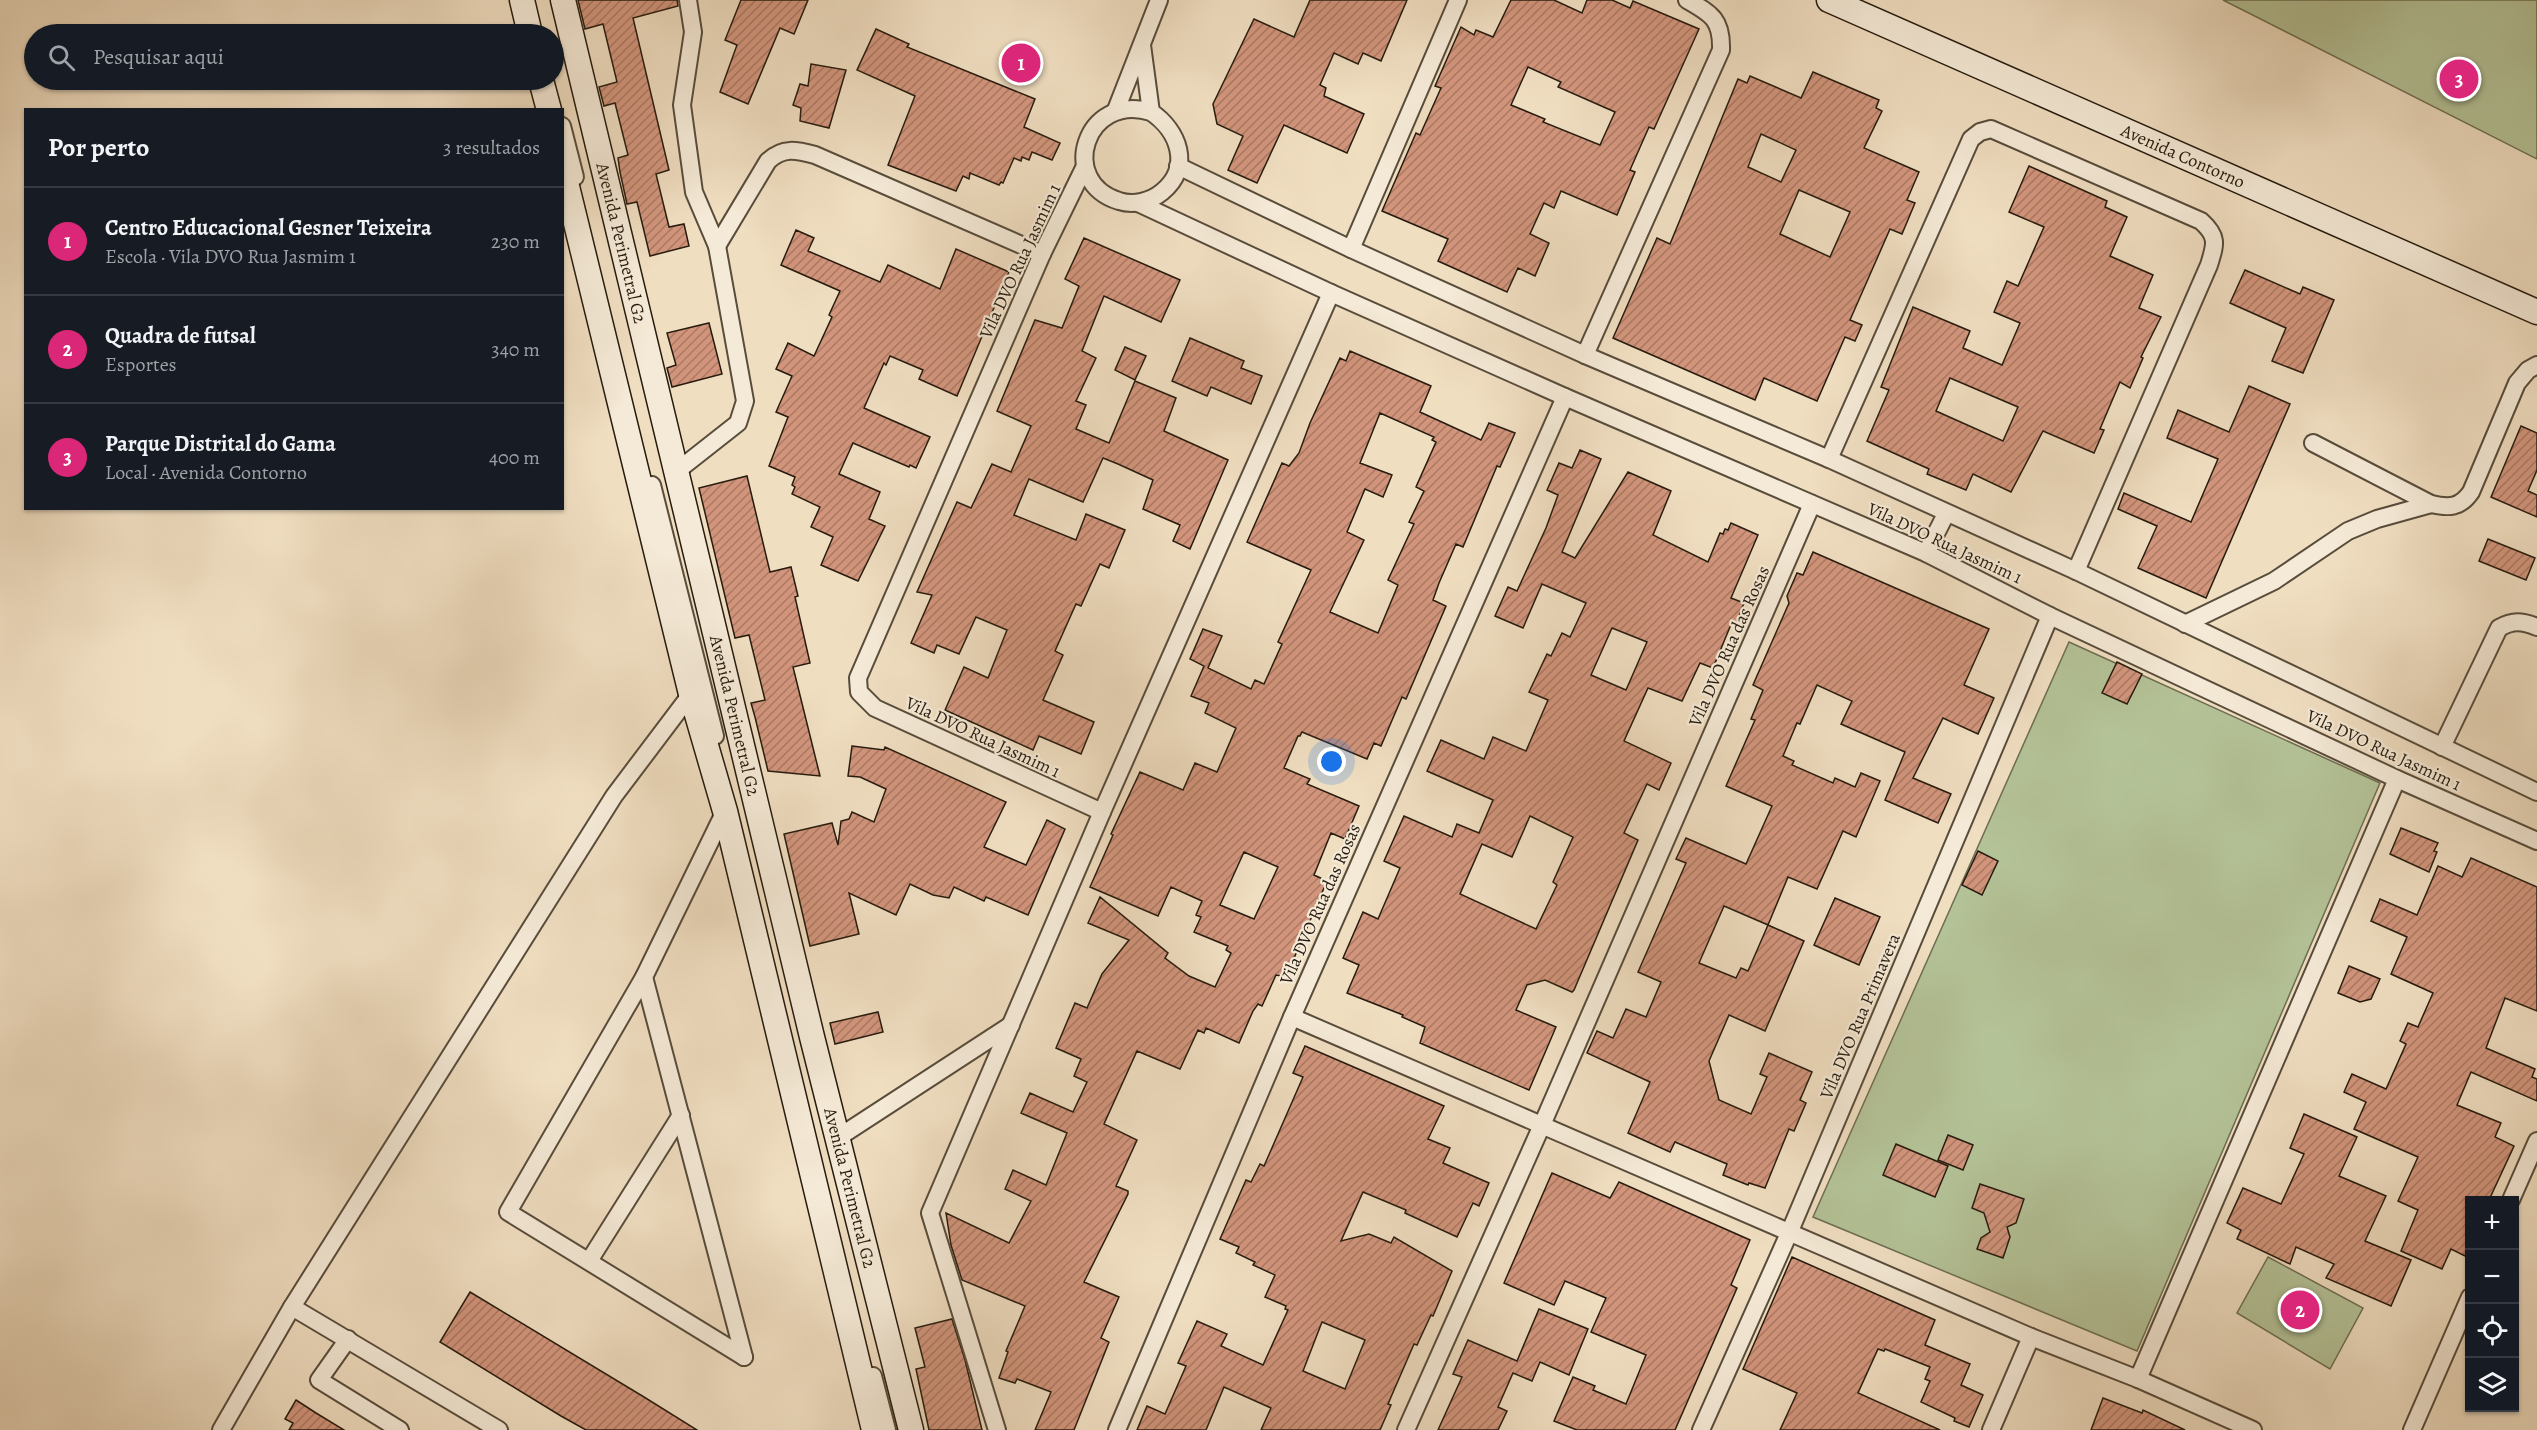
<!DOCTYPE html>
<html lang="pt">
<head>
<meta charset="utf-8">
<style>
	:root { --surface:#171b24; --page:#242831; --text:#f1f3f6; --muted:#9ea1a6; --line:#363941; --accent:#db2777 }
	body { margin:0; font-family:Alegreya,serif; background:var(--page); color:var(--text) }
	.controls { position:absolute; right:18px; bottom:18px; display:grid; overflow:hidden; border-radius:0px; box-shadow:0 2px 4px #0004 }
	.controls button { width:54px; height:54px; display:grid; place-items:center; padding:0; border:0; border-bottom:2px solid var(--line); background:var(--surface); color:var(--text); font:30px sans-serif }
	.you { position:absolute; left:1332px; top:762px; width:21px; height:21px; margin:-15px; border:4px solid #fff; border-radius:50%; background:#1a73e8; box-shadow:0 0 0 9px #1a73e833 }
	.badge { display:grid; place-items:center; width:39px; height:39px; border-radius:50%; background:var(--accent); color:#fff; font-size:20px; font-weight:700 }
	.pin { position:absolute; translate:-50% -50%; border:3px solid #fff; box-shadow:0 2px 6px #0006 }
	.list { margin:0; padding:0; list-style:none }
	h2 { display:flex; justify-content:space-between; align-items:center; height:78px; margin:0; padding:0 24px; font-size:26px }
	h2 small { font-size:20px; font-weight:400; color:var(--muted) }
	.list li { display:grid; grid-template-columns:39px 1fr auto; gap:18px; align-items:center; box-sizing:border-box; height:108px; padding:0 24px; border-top:2px solid var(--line) }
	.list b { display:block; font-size:22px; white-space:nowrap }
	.list p { margin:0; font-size:20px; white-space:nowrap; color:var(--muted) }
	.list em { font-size:20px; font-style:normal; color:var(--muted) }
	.icon { flex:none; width:33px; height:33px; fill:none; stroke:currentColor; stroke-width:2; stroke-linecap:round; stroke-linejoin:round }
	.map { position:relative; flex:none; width:2537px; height:1430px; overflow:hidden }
	.search { position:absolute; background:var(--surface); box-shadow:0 2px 4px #0004; left:24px; top:24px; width:540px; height:66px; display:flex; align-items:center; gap:15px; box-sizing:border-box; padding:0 21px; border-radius:33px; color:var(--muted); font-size:22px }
	.panel { position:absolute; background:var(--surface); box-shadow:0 2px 4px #0004; left:24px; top:108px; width:540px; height:402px; border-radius:0px }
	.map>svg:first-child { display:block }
	.park { fill:#b4c297; stroke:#6d6e52; stroke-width:1.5 }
	.building { fill:url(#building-hatch); stroke:#261b0e; stroke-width:1.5; fill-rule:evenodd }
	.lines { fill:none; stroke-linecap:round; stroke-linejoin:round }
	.street-casing { stroke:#584c3b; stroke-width:20 }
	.secondary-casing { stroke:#261b0e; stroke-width:27 }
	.street { stroke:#f5ead7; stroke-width:16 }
	.secondary { stroke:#f5ead7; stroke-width:24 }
	.labels { text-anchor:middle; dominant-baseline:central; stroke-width:4.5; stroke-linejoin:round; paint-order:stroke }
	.street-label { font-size:18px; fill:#261b0e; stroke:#f5ead7 }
</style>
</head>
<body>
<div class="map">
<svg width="2537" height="1430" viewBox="0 0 2537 1430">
	<defs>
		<pattern id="building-hatch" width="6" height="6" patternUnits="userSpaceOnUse" patternTransform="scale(1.5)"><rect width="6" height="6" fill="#d2957c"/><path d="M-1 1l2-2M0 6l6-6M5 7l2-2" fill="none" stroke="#aa7964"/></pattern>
	</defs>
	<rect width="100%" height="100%" fill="#f0dec1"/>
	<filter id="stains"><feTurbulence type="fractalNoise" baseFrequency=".00333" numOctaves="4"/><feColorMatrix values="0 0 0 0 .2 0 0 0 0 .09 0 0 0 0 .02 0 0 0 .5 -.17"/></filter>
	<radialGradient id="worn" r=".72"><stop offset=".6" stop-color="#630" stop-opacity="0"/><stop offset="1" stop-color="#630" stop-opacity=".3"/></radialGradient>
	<!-- park -->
	<g class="park">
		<path d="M2223 0H2537V159Z"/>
		<path d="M2069 642 2380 783 2137 1351 1813 1217Z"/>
		<path d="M2268 1257 2363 1308 2330 1369 2237 1313Z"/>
	</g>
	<!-- building -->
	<g class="building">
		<path d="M578 0H677L678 6 633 18 669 170 656 174 669 227 684 224 689 246 650 256 637 202 627 204 620 172 618 158 628 155 615 103 604 106 599 87 617 82 603 24 585 29Z"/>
		<path d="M741 0H808L794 34 780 28 748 104 720 92 737 45 725 40Z"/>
		<path d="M1310 0H1407L1381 61 1363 53 1358 64 1334 53 1320 85 1326 88 1324 96 1364 114 1347 153 1284 125 1257 183 1228 170 1243 136 1217 124 1213 104 1254 19 1294 37Z"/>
		<path d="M1511 0H1554L1582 13 1587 0H1612L1630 8 1633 1 1699 29 1654 129 1649 127 1630 170 1635 172 1617 215 1561 191 1554 208 1544 203 1530 234 1549 243 1535 276 1518 268 1507 292 1438 261 1448 239 1382 211 1416 133 1420 135 1441 88 1435 86 1461 27 1474 35 1476 30 1493 37ZM1528 67 1561 82 1558 87 1615 112 1600 145 1543 122 1545 119 1511 105Z"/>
		<path d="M876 29 909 44 907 47 1035 99 1024 127 1060 143 1052 160 1032 152 1029 160 1022 157 1021 161 1014 158 1003 183 1001 182 999 185 970 173 969 179 963 176 956 191 888 165 915 96 857 70Z"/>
		<path d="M811 64 846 70 829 128 800 121 801 108 793 105 800 84 808 86Z"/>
		<path d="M1813 72 1879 100 1876 108 1882 111 1864 148 1919 172 1907 200 1915 203 1902 234 1890 229 1850 320 1862 325 1855 341 1845 337 1817 401 1764 378 1755 400 1613 338 1657 238 1670 244 1738 79 1747 83 1750 76 1801 98ZM1761 134 1796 150 1781 182 1748 167ZM1799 190 1850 212 1830 257 1780 234Z"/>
		<path d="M2029 166 2107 201 2105 207 2127 217 2110 256 2153 275 2139 308 2161 317 2141 357 2143 358 2130 388 2120 382 2100 429 2104 430 2094 453 2043 431 2011 492 1973 474 1966 490 1927 474 1929 469 1867 441 1889 390 1881 387 1913 307 1970 331 1963 348 2002 365 2020 323 1994 312 2007 281 2018 286 2044 227 2009 212ZM1950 378 2018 407 2003 441 1936 411Z"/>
		<path d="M796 230 814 238 808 251 880 282 888 265 940 289 956 249 1009 272 957 396 919 379 923 370 890 356 886 365 884 363 864 408 930 437 916 468 910 465 909 467 853 443 839 474 880 492 869 519 885 526 858 581 821 565 833 537 811 527 820 507 792 494 795 487 792 485 795 477 769 466 788 417 776 412 792 376 776 369 788 343 814 356 832 317 829 315 840 291 781 265Z"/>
		<path d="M1084 238 1180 280 1161 322 1104 296 1082 351 1096 358 1076 401 1086 405 1076 429 1109 443 1135 381 1176 398 1164 431 1228 460 1190 549 1173 541 1180 525 1143 509 1153 480 1118 464 1103 458 1083 502 1029 479 1014 515 1076 540 1086 514 1125 530 1109 568 1100 564 1081 606 1076 604 1055 651 1063 655 1043 700 1094 722 1081 754 1039 736 1033 750 945 710 964 667 988 678 1007 630 976 617 959 654 937 645 934 653 911 643 932 595 917 592 957 502 971 508 992 464 1011 472 1031 426 997 411 1035 320 1062 328 1079 286 1065 279Z"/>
		<path d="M2245 270 2300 294 2303 287 2334 300 2303 373 2272 361 2286 328 2230 303Z"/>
		<path d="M709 323 722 374 672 387 667 368 676 365 667 333Z"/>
		<path d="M1190 338 1244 361 1241 368 1262 376 1251 404 1211 387 1207 396 1172 381Z"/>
		<path d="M1125 347 1146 356 1135 380 1115 370Z"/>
		<path d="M1350 351 1431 386 1420 412 1481 440 1489 423 1515 433 1500 467 1497 466 1463 547 1456 544 1439 583 1433 600 1446 606 1406 699 1402 697 1381 746 1374 743 1367 759 1302 732 1300 736H1298L1284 768 1310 779 1307 784 1359 806 1345 839 1331 833 1314 875 1327 881 1286 977 1276 975 1262 1006 1258 1004 1253 1011 1239 1043 1206 1028 1204 1033 1198 1030 1180 1069 1137 1051 1104 1124 1137 1140 1116 1186 1128 1191V1194L1084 1282 1119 1297 1101 1338 1109 1342 1074 1430H1035L1051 1392 1017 1379 1015 1383 999 1378 1008 1352 1006 1351 1025 1306 962 1280 951 1245 946 1213 1009 1243 1031 1201 1005 1189 1013 1170 1046 1185 1067 1133 1021 1113 1030 1093 1073 1112 1087 1082 1074 1076 1081 1059 1056 1048 1075 1003 1087 1008 1102 974 1129 940 1088 923 1100 897 1168 953 1165 958 1189 976 1215 987 1231 953 1226 950 1228 946 1194 932 1201 917 1196 915 1202 901 1171 887 1158 916 1090 887 1113 835 1111 834 1140 772 1183 790 1195 763 1217 772 1236 728 1205 713 1209 703 1191 696 1204 666 1190 659 1203 629 1222 636 1208 668 1251 689 1255 680 1264 684 1282 644 1278 642 1311 570 1247 542 1282 463 1289 466 1299 453 1310 423 1340 358 1346 361ZM1380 413 1434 437 1432 440 1436 442 1416 487 1424 491 1409 522 1414 524 1388 580 1398 585 1378 633 1330 612 1364 540 1347 532 1365 489 1383 497 1392 475 1360 463ZM1244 852 1278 867 1254 919 1220 905Z"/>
		<path d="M2249 386 2290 404 2206 598 2138 568 2157 526 2118 509 2124 493 2191 522 2218 459 2167 438 2178 410 2229 432Z"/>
		<path d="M2521 426 2537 433V470L2528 491 2537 495V517L2491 497Z"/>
		<path d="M1580 450 1601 459 1562 552 1575 558 1628 472 1671 491 1653 535 1708 562 1720 533 1723 534 1725 529 1728 530 1731 523 1758 535 1731 598 1744 603 1736 624 1732 622 1713 668 1700 663 1682 701 1648 688 1624 741 1671 763 1659 790 1647 784 1624 833 1638 840 1574 990 1572 992 1545 980 1527 985 1516 1010 1556 1027 1529 1090 1420 1043 1425 1027 1402 1017 1403 1015 1347 993 1359 965 1343 958 1363 912 1378 919 1400 868 1384 861 1404 816 1452 837 1457 824 1479 833 1493 800 1427 771 1441 740 1484 759 1493 737 1526 751 1548 700 1529 692 1547 654 1551 656 1562 633 1570 637 1586 603 1542 584 1523 628 1495 616 1508 587 1517 591 1546 528 1558 495 1547 490 1559 463 1572 468ZM1612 628 1647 642 1626 690 1591 675ZM1530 816 1573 837 1553 882 1557 885 1536 929 1460 894 1482 844 1512 857Z"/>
		<path d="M747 476 770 572 791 567 798 596 795 597 810 663 793 667 820 776 768 771 755 717 751 703 765 700 749 635 735 638 699 488Z"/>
		<path d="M2488 539 2535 558 2526 580 2479 561Z"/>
		<path d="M1813 552 1989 629 1964 685 1994 698 1978 734 1943 718 1913 778 1951 794 1938 823 1885 800 1905 752 1841 724 1852 701 1817 685 1800 724 1797 723 1783 756 1794 761 1792 765 1833 783 1835 778 1855 787 1861 773 1880 781 1856 837 1843 831 1817 889 1788 877 1768 925 1804 941 1765 1031 1729 1015 1709 1061 1719 1100 1751 1114 1767 1077 1760 1074 1769 1053 1812 1072 1800 1100 1806 1103 1794 1131 1789 1129 1765 1188 1749 1183 1748 1185 1723 1175 1727 1164 1675 1142 1670 1152 1628 1133 1650 1082 1587 1053 1597 1031 1613 1038 1626 1009 1646 1017 1661 982 1638 972 1686 863 1676 859 1686 838 1746 864 1772 806 1726 786 1755 720 1751 719 1763 690 1753 685 1789 603 1787 596 1797 573 1803 575ZM1724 906 1768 925 1748 971 1741 968 1736 978 1699 963Z"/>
		<path d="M2117 662 2142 674 2127 704 2102 693Z"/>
		<path d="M852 746 884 750 885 747 1006 802 984 847 1026 865 1047 820 1065 829 1028 915 986 897 984 901 954 887 949 898 933 895 910 884 896 915 849 893 859 934 810 946 784 834 832 823 838 845 841 821 849 819 852 812 874 822 886 789 860 777 848 776Z"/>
		<path d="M2401 828 2438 843 2434 851 2437 852 2429 872 2390 854Z"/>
		<path d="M1978 851 1998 861 1982 895 1962 885Z"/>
		<path d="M2471 858 2537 887V1011L2505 998 2486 1048 2535 1069 2532 1077 2537 1079V1101L2471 1072 2457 1105 2501 1123 2495 1137 2514 1146 2489 1200H2469V1246L2465 1256 2451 1249 2442 1269 2401 1251 2418 1210 2398 1201 2418 1157 2354 1129 2366 1102 2344 1092 2352 1074 2386 1089 2406 1044 2400 1041 2408 1023 2418 1027 2433 993 2391 974 2407 937 2371 921 2380 899 2417 915 2438 866 2462 877Z"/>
		<path d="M1835 898 1880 917 1859 965 1814 945Z"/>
		<path d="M2349 966 2380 979 2371 999 2360 1002 2338 993Z"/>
		<path d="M878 1012 883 1032 835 1044 830 1023Z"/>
		<path d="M1305 1046 1444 1106 1428 1139 1450 1148 1443 1163 1489 1183 1479 1206 1473 1203 1457 1237 1405 1213 1406 1210 1363 1192 1341 1241 1369 1234 1391 1243 1394 1237 1452 1271 1433 1316 1431 1315 1417 1345 1414 1344 1388 1404 1391 1405 1380 1430H1261L1271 1408 1224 1387 1206 1430H1137L1147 1406 1165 1414 1186 1366 1178 1363 1197 1321 1227 1334 1221 1346 1263 1365 1288 1310 1285 1309 1286 1306 1265 1297 1275 1275 1253 1265 1255 1262 1236 1253 1239 1247 1220 1239 1246 1180 1251 1182 1260 1164 1264 1166 1303 1077 1293 1073ZM1322 1322 1365 1340 1345 1389 1303 1371Z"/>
		<path d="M2304 1114 2357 1137 2339 1176 2386 1196 2365 1241 2411 1260 2391 1306 2326 1278 2334 1264 2296 1247 2290 1264 2237 1239 2241 1230 2227 1223 2243 1188 2281 1204 2304 1154 2290 1148Z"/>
		<path d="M1948 1135 1973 1145 1963 1170 1938 1160Z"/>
		<path d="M1896 1144 1948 1166 1935 1197 1883 1175Z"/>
		<path d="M1552 1173 1610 1198 1619 1182 1750 1240 1731 1285 1737 1288 1675 1430H1577L1554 1421 1573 1377 1595 1386 1593 1390 1626 1404 1646 1355 1591 1332 1606 1298 1565 1281 1554 1305 1504 1283Z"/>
		<path d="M1980 1184 2024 1199 2016 1223 2007 1227 2010 1237 2003 1258 1977 1249 1981 1238 1990 1232 1984 1213 1972 1208Z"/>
		<path d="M1792 1257 1935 1320 1925 1345 1970 1364 1961 1385 1983 1395 1969 1427 1954 1421 1955 1418 1921 1402 1930 1381 1925 1379 1930 1367 1885 1349 1884 1351 1878 1349 1858 1393 1940 1430H1780L1797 1393 1743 1369Z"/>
		<path d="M470 1292 644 1397 697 1430H586L561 1416 440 1342Z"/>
		<path d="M1539 1309 1588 1329 1569 1375 1540 1362 1532 1381 1513 1373 1498 1407 1507 1411 1498 1430H1438L1462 1377 1453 1374 1468 1340 1517 1361Z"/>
		<path d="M952 1319 965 1360 982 1430H929L916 1369 925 1367 915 1328Z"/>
		<path d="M2103 1398 2142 1413 2143 1410 2185 1430H2091Z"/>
		<path d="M296 1400 316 1413 344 1430H289L293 1423 285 1419Z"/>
	</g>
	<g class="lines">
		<defs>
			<g id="street">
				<path d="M1142 45 1151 112C1178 130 1193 167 1162 192 1151 201 1134 206 1119 201 1057 182 1085 92 1151 112"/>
				<path d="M1116 110 1159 0"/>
				<path d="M562 126 575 177"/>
				<path d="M1085 166 1042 254 858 678 859 692 875 708 1102 812 1331 293"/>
				<path d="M1178 166 1351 249 1585 355 1829 459 2076 571 2537 792"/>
				<path d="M1138 203 1331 293 1565 397 1926 553 2050 616 2397 779 2537 841"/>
				<path d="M717 246 768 161C783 147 796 150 815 155L1042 254"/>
				<path d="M1351 249 1458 0"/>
				<path d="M1585 355 1721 50C1722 20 1712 14 1687 0"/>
				<path d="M2313 443 2431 504C2449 508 2460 508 2471 492L2517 383 2528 370 2537 365"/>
				<path d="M1829 459 1971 139 1980 132 1991 129 2201 221C2219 237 2215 245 2209 265L2076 571"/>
				<path d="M677 471 738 423 745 401 717 246 694 192 682 105 693 32 688 0"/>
				<path d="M652 485 715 736"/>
				<path d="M1926 553 1946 514"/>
				<path d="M2185 624 2274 581 2348 531 2377 519 2431 504"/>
				<path d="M2442 747 2499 628C2513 620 2522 621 2537 627"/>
				<path d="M725 811 644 977 508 1212 744 1357"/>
				<path d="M644 977 744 1357"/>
				<path d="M1292 1017 2031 1337 2138 1379 2253 1430"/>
				<path d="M839 1137 1011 1025"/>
				<path d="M2511 1200 2537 1141"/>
				<path d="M589 1261 681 1115"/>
				<path d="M292 1307 499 1430"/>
				<path d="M348 1339 319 1380 400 1430"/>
				<path d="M873 1376 887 1430"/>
				<path d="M2138 1379 2397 779"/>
				<path d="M221 1430 292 1307 614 796 691 694"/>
				<path d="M997 1430 930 1213 1102 812"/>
				<path d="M1117 1430 1292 1017 1565 397"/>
				<path d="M1406 1430 1542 1125 1812 504"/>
				<path d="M1701 1430 1790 1231 2050 616"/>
				<path d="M1991 1430 2031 1337"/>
				<path d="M2412 1430 2470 1297"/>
			</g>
			<g id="secondary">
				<path d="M522 0 530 34"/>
				<path id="s1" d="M563 0 812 1037 911 1430"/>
				<path id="s2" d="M1829 0 2537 312"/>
				<path d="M541 80 549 110"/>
				<path d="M562 166 691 694 725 811 874 1430"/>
			</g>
		</defs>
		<!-- street casing -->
		<use href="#street" class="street-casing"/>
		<!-- secondary casing -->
		<use href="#secondary" class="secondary-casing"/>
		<!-- street -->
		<use href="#street" class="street"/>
		<!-- secondary -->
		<use href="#secondary" class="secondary"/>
	</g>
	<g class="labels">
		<!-- street labels -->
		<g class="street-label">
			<text stroke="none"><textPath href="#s2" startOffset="387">Avenida Contorno</textPath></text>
			<text stroke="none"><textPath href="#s1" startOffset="250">Avenida Perimetral G2</textPath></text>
			<text transform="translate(1020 261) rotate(-65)">Vila DVO Rua Jasmim 1</text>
			<text transform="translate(1945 543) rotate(25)">Vila DVO Rua Jasmim 1</text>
			<text transform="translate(1729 646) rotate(-66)">Vila DVO Rua das Rosas</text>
			<text stroke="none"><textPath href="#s1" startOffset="736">Avenida Perimetral G2</textPath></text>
			<text transform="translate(983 737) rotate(25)">Vila DVO Rua Jasmim 1</text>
			<text transform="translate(2384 750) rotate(25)">Vila DVO Rua Jasmim 1</text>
			<text transform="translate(1320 904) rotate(-66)">Vila DVO Rua das Rosas</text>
			<text transform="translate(1860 1016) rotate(-67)">Vila DVO Rua Primavera</text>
			<text stroke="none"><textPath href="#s1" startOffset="1222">Avenida Perimetral G2</textPath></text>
		</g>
	</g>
	<rect width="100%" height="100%" filter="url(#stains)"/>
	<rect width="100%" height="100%" fill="url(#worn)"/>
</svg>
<div class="controls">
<button>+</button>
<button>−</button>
<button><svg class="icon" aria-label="locate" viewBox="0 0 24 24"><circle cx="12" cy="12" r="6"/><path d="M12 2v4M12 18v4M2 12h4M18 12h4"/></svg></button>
<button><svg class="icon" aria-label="layers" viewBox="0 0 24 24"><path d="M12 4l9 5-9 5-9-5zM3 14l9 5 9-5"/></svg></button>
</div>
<div class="you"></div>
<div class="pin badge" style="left:1021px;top:63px">1</div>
<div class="pin badge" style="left:2300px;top:1310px">2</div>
<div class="pin badge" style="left:2459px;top:79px">3</div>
<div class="search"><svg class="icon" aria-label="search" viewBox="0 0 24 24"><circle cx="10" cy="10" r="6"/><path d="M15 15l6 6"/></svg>Pesquisar aqui</div>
<section class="panel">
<h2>Por perto<small>3 resultados</small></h2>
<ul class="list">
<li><span class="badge">1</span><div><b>Centro Educacional Gesner Teixeira</b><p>Escola · Vila DVO Rua Jasmim 1</p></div><em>230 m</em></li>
<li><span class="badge">2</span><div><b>Quadra de futsal</b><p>Esportes</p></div><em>340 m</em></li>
<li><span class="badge">3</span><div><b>Parque Distrital do Gama</b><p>Local · Avenida Contorno</p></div><em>400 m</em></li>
</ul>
</section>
</div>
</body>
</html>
